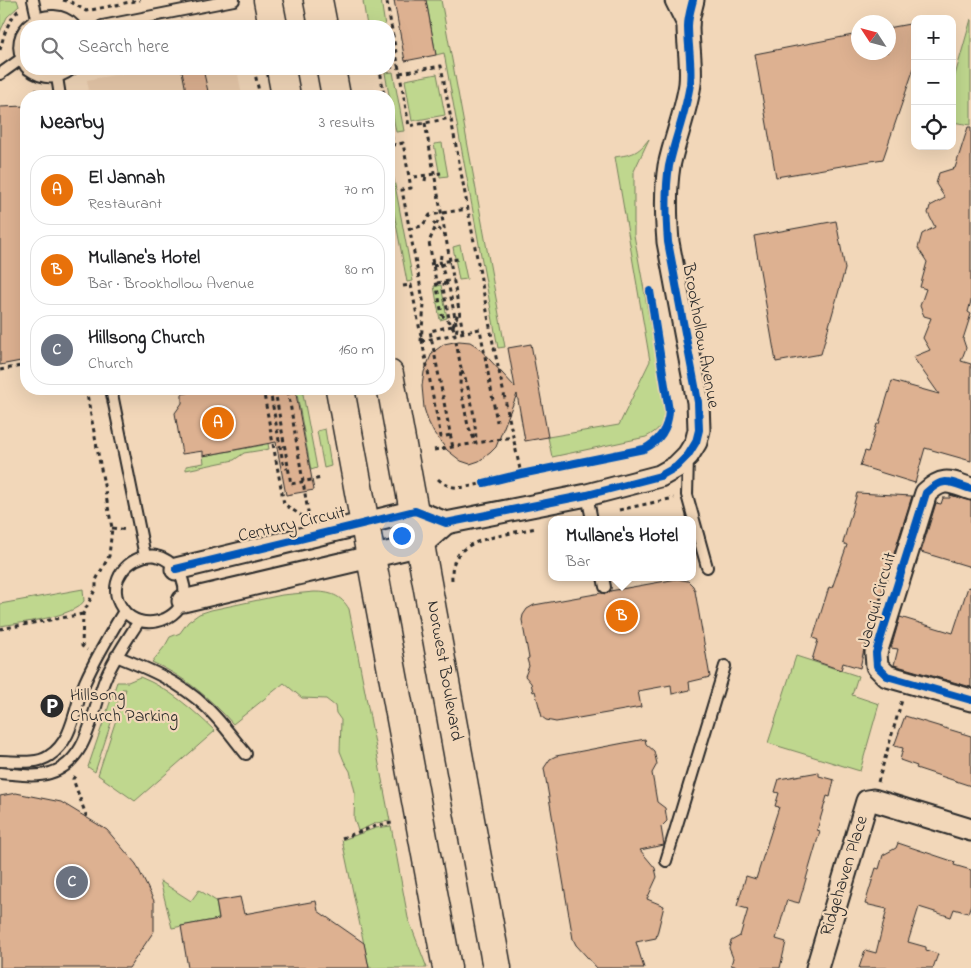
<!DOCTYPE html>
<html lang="en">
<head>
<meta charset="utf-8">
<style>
	:root { --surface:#fff; --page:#f2f2f2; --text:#202124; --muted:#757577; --line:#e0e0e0; --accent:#111827 }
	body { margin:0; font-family:"Indie Flower",sans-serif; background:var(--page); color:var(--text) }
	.controls { position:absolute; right:15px; top:15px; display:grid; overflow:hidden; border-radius:10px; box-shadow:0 5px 20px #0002 }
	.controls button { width:45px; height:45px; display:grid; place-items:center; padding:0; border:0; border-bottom:1px solid var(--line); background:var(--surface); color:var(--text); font:25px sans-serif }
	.compass { position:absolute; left:851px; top:15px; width:45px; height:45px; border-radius:50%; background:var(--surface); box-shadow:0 5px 20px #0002; rotate:306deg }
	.you { position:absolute; left:401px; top:535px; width:18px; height:18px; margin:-12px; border:4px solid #fff; border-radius:50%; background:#1a73e8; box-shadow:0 0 0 8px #1a73e833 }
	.badge { display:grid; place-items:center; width:32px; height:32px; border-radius:50%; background:var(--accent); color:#fff; font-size:16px; font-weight:700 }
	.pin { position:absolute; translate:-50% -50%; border:2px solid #fff; box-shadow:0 1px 5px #0006 }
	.popup { position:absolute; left:548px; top:516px; width:148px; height:65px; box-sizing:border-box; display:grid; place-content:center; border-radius:10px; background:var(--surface); filter:drop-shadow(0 1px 4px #0005); font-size:16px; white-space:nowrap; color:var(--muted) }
	.popup b { font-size:19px; color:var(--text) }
	.popup::after { content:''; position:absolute; left:50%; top:100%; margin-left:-10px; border:10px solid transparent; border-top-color:var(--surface) }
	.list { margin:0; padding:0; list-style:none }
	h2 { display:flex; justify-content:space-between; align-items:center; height:65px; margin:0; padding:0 20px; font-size:21px }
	h2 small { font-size:16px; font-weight:400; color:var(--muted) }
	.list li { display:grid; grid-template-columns:32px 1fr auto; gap:15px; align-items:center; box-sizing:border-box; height:70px; margin:0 10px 10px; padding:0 10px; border:1px solid var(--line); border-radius:20px }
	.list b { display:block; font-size:19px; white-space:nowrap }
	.list p { margin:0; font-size:16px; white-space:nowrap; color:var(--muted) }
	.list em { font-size:16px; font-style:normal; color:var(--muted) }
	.icon { flex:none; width:28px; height:28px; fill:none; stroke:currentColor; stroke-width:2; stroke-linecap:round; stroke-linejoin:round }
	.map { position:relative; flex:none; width:971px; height:968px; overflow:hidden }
	.search { position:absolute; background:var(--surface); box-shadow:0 5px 20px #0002; left:20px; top:20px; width:375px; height:55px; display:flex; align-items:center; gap:12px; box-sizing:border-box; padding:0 18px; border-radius:20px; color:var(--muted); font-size:19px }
	.panel { position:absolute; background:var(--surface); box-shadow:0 5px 20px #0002; left:20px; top:90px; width:375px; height:305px; border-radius:20px }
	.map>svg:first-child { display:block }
	.built { fill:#e8c9aa }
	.green { fill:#bfd78e; stroke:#75815c }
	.building { fill:#ddb191; stroke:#2b2b2b }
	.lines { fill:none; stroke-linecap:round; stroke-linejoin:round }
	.service-casing { stroke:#2b2b2b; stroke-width:14 }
	.minor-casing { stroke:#2b2b2b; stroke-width:25 }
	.primary-casing { stroke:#2b2b2b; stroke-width:31 }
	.path { stroke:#2b2b2b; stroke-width:3; stroke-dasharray:4 4; stroke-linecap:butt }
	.service { stroke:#f2d7b9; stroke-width:10 }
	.minor { stroke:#f2d7b9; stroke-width:21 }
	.primary { stroke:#f2d7b9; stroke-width:28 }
	.cycleway-casing { stroke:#f2d7b9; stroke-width:11 }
	.cycleway { stroke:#0057b8; stroke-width:8 }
	.labels { text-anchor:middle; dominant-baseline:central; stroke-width:4.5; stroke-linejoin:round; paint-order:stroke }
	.street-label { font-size:18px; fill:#2b2b2b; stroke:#f2d7b9 }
	.poi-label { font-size:18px; fill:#2b2b2b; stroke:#f2d7b9; text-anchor:start }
</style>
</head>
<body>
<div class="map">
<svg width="971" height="968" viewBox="0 0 971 968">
	<rect width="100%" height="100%" fill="#f2d7b9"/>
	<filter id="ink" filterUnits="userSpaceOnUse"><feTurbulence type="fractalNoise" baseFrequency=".02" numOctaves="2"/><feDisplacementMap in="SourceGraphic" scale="10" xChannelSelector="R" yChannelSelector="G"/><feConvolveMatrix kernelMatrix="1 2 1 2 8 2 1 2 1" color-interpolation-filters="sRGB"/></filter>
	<g filter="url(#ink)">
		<!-- built -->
		<path class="built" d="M147 69H237L242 96H90L87 80Z"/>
		<!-- green -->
		<g class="green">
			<path d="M0 0H17L19 6 7 17 0 32Z"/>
			<path d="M368 0H381L385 26H367L363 1Z"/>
			<path d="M426 0H441L505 347 498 348 444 53 436 55Z"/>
			<path d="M971 19V125L952 122V86Z"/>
			<path d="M393 72 404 131 396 132 385 73Z"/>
			<path d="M437 74 445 115 412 121 405 80Z"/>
			<path d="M649 139 634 171V235L663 394C666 416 667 426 646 437L552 457 548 437 619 425 650 361 615 157C633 154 637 154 649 139Z"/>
			<path d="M442 143 448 176 440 177 434 144Z"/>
			<path d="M389 153 413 281 407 282 389 186Z"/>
			<path d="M460 245 467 279 459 280 453 247Z"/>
			<path d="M441 285 447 318 440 320 434 286Z"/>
			<path d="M254 389H258L269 449 244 453 234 460 186 470V466L204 463 203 456 263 445Z"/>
			<path d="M296 389H302L317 468 311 470Z"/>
			<path d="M325 429 331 466 324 468 317 431Z"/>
			<path d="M83 589 84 601C74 617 19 623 0 626V604Z"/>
			<path d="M314 592C330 592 341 595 349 609L390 821 376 823 358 831 354 818 355 792 350 771 344 761 340 751 341 720 336 713 335 706 326 699 302 698 284 683 233 724C209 697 185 677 152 662L165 646 170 637 180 633 188 622 199 614 211 610 282 595Z"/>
			<path d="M796 656 858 676 852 695 879 704 860 771 768 743Z"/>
			<path d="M140 677C170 689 192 709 215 731L135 801 98 775 126 689H122L95 772 88 767 117 682H128Z"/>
			<path d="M391 826 408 918 427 968H369L342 840 376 828Z"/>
			<path d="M160 881 191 901 199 890 216 901 219 919 172 928Z"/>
		</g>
		<!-- building -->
		<g class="building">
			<path d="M394 0H426L436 55 405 61Z"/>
			<path d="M915 23V65L883 159 776 177 755 54 858 34V52H888V28Z"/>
			<path d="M193 69H203L209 96H187L182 71Z"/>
			<path d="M26 106V360L0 365V107Z"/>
			<path d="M968 127H971V301L968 312 971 314 963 339 966 348 961 361 971 364V461L925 448 915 483 860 466 865 451 868 452 877 424H879L892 381 939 394 913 357 930 350 923 338 931 318 924 316 920 306 926 289 920 287 927 262 918 248 922 234 935 227 928 213 930 206 945 198 936 184 939 173 955 168Z"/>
			<path d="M836 221 845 269 821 354 776 362 754 236Z"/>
			<path d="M459 341 470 342 478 347 515 387 508 348 531 344 548 437 525 441 517 394 496 447 490 453 479 461 470 464 461 461 447 450 434 433 428 421 424 408 422 386 424 372 432 353 444 344Z"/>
			<path d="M206 389H295L314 490 286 495 276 442 203 456V451L182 454 175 413 182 403V394Z"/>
			<path d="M857 493 912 496 864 649 860 668 843 663 841 670 812 660 818 640 813 638 829 587 832 588 847 545 843 543Z"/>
			<path d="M950 495 971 501V567L921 552 936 503 941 504 943 498H950Z"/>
			<path d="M677 579 688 581 693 586 695 591 710 677 689 682 690 690 672 694 671 685 638 691 641 707 556 722 546 720 542 717 535 691 533 692 531 683 525 676 529 666 527 659 529 658 522 620 523 615 527 609 534 605 601 593 606 594 610 591Z"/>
			<path d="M968 587 971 588V687L894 665 898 649 891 648 900 617 953 633Z"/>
			<path d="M905 716 971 736V786L916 768 917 766 900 760 903 748 894 746Z"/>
			<path d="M645 739 646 744 654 751 657 764 652 773 657 802 665 808 667 821 661 827 664 845 640 850 655 868 657 877 647 899 664 906 656 938 636 942 644 968H597L576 945 573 939 544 768 550 759 556 756Z"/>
			<path d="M819 772V776L834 780 830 797 827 796 817 830 820 831 799 903 787 900 776 939 786 942 780 968H741L731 965 733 958 729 948 731 941 740 936 748 909 737 906 746 876 756 879 779 807 775 806 779 793 775 792 779 779Z"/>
			<path d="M16 793 61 802 107 830 136 864 154 901V931L129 968H0V796Z"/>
			<path d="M898 843 955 862 954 865 971 870V904L968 913 954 909 951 917 919 907 908 942 926 947V950L938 954 933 968H859L865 950 876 953 887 909 865 904 876 868 879 869 883 855 896 848Z"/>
			<path d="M240 897 244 914 316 901 318 911 364 943 369 968H188L181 926 219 919 216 901Z"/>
		</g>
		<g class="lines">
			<defs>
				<g id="service">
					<path d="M33 0 37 18"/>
					<path d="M102 26 234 0"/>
					<path d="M26 67C1 28 51 0 75 26"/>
					<path d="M28 69C43 80 58 80 72 69"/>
					<path d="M0 74 21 59"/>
					<path d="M57 77 60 96"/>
					<path d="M111 389 145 556"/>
					<path d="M688 458 687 495 707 567"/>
					<path d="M587 495 592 520"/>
					<path d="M145 556C148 556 153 555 156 556 175 560 189 582 183 600 175 623 141 630 125 612 106 590 119 564 145 556Z"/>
					<path d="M603 577 605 587"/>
					<path d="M116 656C149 669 180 682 206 707 221 721 233 738 246 754"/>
					<path d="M0 761C15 761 36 765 49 756 74 740 74 707 85 682 96 657 110 634 124 611"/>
					<path d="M0 773C16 774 34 778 50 773 89 762 92 709 106 677 115 657 127 640 139 621"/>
					<path d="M666 861 725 666"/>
				</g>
				<g id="minor">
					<path d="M676 0 688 24"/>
					<path d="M971 489C950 482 944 476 926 493L876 653 877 666 887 676 971 700"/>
					<path d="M176 569 415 511 446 523 587 495 660 476 676 467 688 455 696 442 699 430 698 402 668 242C666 216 665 191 669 166 675 138 686 112 690 84 692 64 688 46 688 26 688 18 691 8 693 0"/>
					<path d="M183 601 421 545 446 523"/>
					<path d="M817 968 867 801 873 800 971 830"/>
				</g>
				<g id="primary">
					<path d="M268 0 273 26"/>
					<path d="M318 0 323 26"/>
					<path d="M281 69 286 96"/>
					<path d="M331 69 336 96"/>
					<path d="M389 374 497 968"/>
					<path d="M340 389 447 968"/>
				</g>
			</defs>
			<!-- service casing -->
			<use href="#service" class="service-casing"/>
			<!-- minor casing -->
			<use href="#minor" class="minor-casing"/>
			<!-- primary casing -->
			<use href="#primary" class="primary-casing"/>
			<!-- path -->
			<g class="path">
				<path d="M63 0 71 2 86 11 140 0"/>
				<path d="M387 2 409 126 451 118"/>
				<path d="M0 50C4 34 8 20 20 9"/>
				<path d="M389 68 398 65"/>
				<path d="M254 69 260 96"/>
				<path d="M383 69H380L384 96"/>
				<path d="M400 73 441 66 493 343 521 474"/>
				<path d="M35 90 40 94V96"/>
				<path d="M389 120 393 145 403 143 411 188 402 190 424 305 421 341"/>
				<path d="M425 123 463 332"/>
				<path d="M414 177 441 173"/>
				<path d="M425 181 426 175"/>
				<path d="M438 221 429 242 442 315 453 326 461 368 460 385 468 426 476 443"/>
				<path d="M433 222 445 236"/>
				<path d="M409 229 422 226 430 215 467 209"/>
				<path d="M441 255 440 263 444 274"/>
				<path d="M430 264 458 259"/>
				<path d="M433 266 450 263"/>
				<path d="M445 282 443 288 450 323"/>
				<path d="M445 282 449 287 457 328 456 334"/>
				<path d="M437 283 454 280"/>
				<path d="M403 286 411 285 441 437 451 435"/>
				<path d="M452 326 430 331 453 448"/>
				<path d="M453 326 459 311"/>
				<path d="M421 341 480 329 497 422"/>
				<path d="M0 370 26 365"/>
				<path d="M462 371C471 392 475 417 476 440"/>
				<path d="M86 389 112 528 109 556 96 580V588L83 614 82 646 87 650"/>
				<path d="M263 389 284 504 305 518"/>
				<path d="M270 390 283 463 287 469"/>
				<path d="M275 390 291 484 322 478"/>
				<path d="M288 391 309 518"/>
				<path d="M434 450 513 437"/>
				<path d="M438 479C452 492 467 487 484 483"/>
				<path d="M619 510 674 498"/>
				<path d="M112 528 127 530"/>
				<path d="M452 580C450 548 473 542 498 536 511 533 524 530 537 528"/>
				<path d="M0 629 83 614"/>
				<path d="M75 776 73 779 87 818"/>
				<path d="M878 782 902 700"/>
				<path d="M342 838 376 826 392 823"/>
			</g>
			<!-- service -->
			<use href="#service" class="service"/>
			<!-- minor -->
			<use href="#minor" class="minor"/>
			<!-- primary -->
			<use href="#primary" class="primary"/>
			<defs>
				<g id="cycleway">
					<path d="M484 483 521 474 644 449C660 441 668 428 669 411L650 291"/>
					<path d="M971 489C950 482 944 476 926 493L876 653 877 666 887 676 971 700"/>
					<path d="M176 569 415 511 446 523 587 495 660 476 676 467 688 455 696 442 699 430 698 402 668 242C666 216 665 191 669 166 675 138 686 112 690 84 692 64 688 46 688 26 688 18 691 8 693 0"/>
				</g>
			</defs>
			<!-- cycleway casing -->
			<use href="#cycleway" class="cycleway-casing"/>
			<!-- cycleway -->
			<use href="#cycleway" class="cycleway"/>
		</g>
	</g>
	<!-- icons -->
	<defs>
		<symbol id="parking-disc" viewBox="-11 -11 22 22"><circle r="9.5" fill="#2b2b2b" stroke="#f2d7b9"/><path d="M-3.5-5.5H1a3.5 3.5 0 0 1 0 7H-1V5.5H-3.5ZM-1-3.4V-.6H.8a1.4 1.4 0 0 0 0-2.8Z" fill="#fff"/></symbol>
	</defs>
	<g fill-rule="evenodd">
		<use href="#parking-disc" x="38" y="692" width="28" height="28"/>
	</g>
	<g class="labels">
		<!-- street labels -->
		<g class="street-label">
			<text transform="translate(700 336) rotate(80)">Brookhollow Avenue</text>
			<text transform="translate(292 525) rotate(-13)">Century Circuit</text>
			<text transform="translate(878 600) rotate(-74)">Jacqui Circuit</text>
			<text transform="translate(444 671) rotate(80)">Norwest Boulevard</text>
			<text transform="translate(845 876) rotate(-73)">Ridgehaven Place</text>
		</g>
		<!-- poi labels -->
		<g class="poi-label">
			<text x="70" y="696">Hillsong<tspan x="70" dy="21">Church Parking</tspan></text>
		</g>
	</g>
</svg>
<div class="controls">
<button>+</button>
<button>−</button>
<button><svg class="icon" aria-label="locate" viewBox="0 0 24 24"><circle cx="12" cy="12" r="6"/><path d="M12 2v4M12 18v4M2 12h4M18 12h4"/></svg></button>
</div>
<svg class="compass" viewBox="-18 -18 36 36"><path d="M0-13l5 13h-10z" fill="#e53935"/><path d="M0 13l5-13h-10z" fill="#757577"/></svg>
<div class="you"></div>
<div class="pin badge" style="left:218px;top:423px;background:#e8710a">A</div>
<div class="pin badge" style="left:622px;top:616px;background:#e8710a">B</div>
<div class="popup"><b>Mullane's Hotel</b>Bar</div>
<div class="pin badge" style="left:72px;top:882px;background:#6b7280">C</div>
<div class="search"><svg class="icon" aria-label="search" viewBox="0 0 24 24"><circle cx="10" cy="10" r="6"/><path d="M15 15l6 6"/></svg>Search here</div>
<section class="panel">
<h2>Nearby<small>3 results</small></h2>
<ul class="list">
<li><span class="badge" style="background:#e8710a">A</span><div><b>El Jannah</b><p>Restaurant</p></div><em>70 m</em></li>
<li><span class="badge" style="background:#e8710a">B</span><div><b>Mullane's Hotel</b><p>Bar · Brookhollow Avenue</p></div><em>80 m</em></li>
<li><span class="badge" style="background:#6b7280">C</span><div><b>Hillsong Church</b><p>Church</p></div><em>160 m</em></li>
</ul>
</section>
</div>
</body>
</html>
